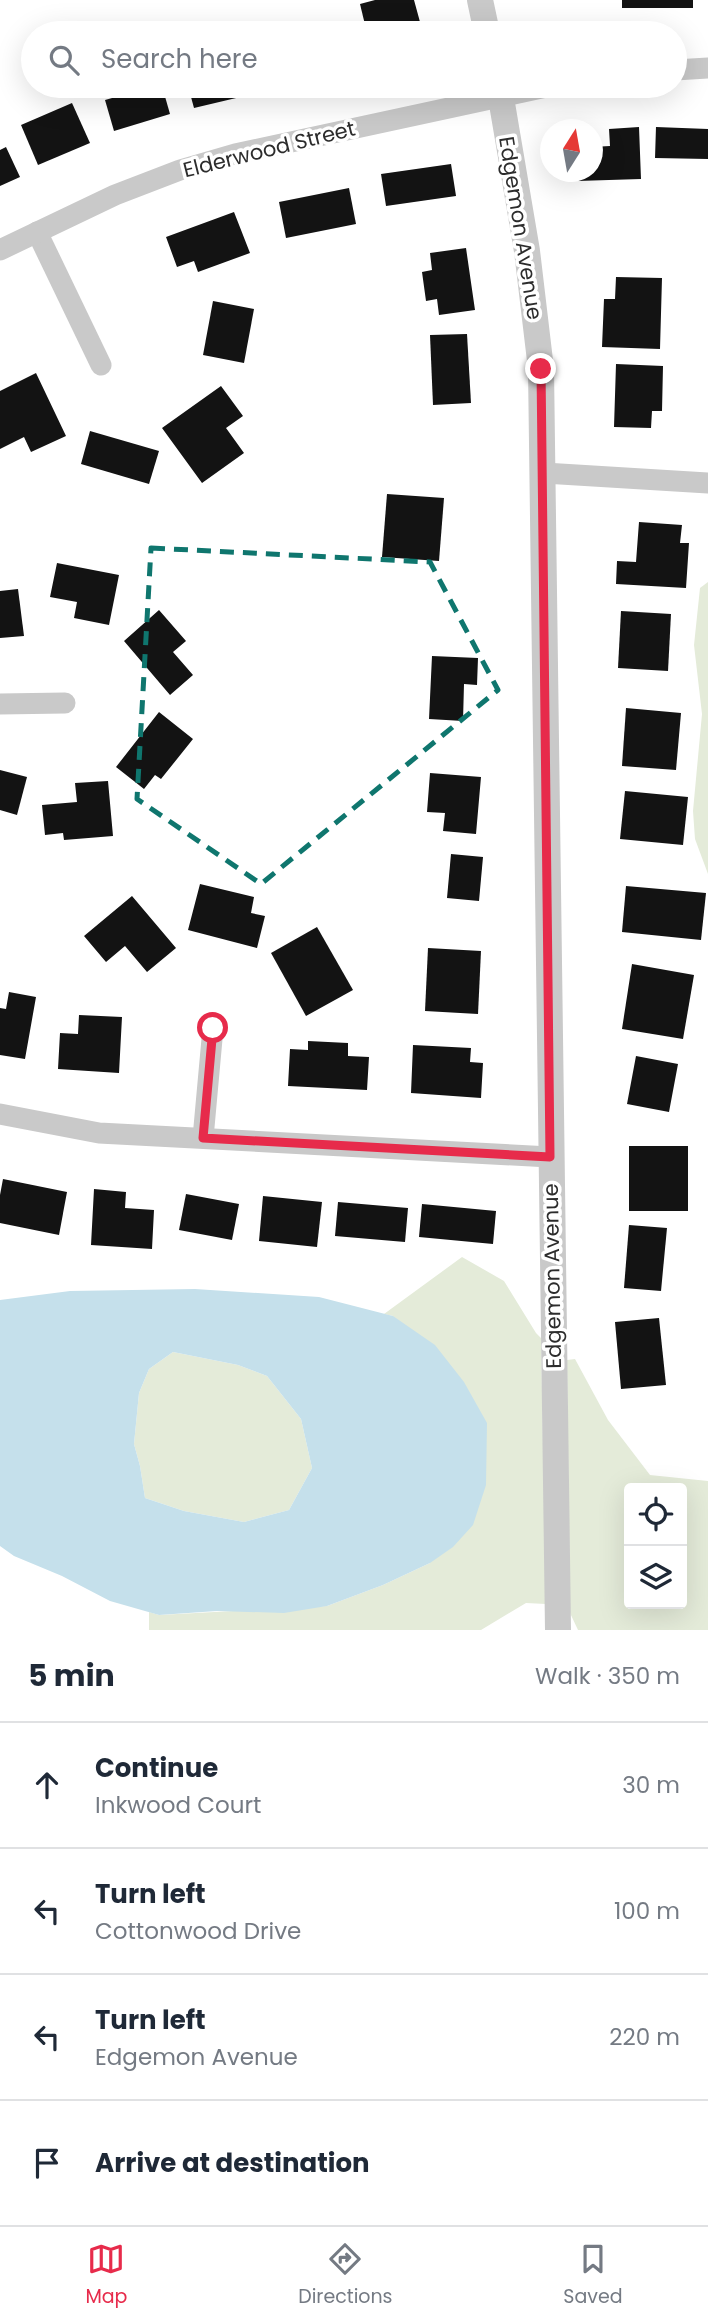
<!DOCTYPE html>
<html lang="en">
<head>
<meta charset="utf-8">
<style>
	:root { --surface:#fff; --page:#f6f6f7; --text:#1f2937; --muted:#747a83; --line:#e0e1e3; --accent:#e72b4b }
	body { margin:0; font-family:Poppins,sans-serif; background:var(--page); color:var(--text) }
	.controls { position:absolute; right:21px; bottom:21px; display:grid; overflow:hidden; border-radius:7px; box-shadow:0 7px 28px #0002 }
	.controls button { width:63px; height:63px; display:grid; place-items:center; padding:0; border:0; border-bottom:2px solid var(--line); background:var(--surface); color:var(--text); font:35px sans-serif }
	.compass { position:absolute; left:540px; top:119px; width:63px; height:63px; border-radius:50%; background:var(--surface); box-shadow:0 7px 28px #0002; rotate:11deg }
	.stop { position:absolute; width:21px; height:21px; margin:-16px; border:5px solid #e72b4b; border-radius:50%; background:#fff }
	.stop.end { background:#e72b4b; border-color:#fff; box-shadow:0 2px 7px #0008 }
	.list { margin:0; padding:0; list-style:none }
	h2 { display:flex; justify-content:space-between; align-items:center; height:91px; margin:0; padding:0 28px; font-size:30px }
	h2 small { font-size:23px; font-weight:400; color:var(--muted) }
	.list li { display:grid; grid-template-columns:46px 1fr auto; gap:21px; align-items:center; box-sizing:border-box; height:126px; padding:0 28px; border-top:2px solid var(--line) }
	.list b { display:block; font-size:26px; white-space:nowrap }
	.list p { margin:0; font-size:23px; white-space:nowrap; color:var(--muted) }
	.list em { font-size:23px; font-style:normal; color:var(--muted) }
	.icon { flex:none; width:38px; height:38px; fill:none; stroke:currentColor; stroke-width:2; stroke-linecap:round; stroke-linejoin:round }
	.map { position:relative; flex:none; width:708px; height:1630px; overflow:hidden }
	.search { position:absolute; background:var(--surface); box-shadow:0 7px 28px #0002; left:21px; right:21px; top:21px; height:77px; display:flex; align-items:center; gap:18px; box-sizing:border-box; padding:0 24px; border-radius:38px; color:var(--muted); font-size:26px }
	.sheet { height:595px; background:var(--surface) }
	nav { display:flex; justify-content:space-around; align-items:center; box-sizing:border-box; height:98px; border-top:2px solid var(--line); background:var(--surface); font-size:19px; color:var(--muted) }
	nav a { display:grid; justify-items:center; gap:4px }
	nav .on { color:var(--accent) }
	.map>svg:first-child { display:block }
	.green { fill:#e4ebd9; fill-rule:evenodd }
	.water { fill:#c5e0eb; fill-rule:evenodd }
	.building { fill:#131313 }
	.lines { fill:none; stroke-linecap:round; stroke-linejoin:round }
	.minor { stroke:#c9c9c9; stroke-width:21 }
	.tertiary { stroke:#c9c9c9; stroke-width:26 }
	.route { stroke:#e72b4b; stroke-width:9 }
	.marked { fill:none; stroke:#0f766e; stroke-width:5; stroke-dasharray:14 9; stroke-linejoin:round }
	.labels { text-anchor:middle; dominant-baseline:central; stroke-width:7; stroke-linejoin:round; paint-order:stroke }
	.street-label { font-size:21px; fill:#2c2c2c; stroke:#fff }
</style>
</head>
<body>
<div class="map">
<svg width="708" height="1630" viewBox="0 0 708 1630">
	<rect width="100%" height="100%" fill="#fff"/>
	<!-- green -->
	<g class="green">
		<path d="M708 582V874L695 839 693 811 702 714 694 645 700 588Z"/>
		<path d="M462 1257 504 1281 536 1333 541 1338 546 1604 526 1603 481 1630H149V1612L159 1615 327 1606 383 1585 430 1563 393 1316 384 1314Z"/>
		<path d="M173 1352 238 1365 267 1376 301 1419 312 1468 289 1510 244 1522 184 1511 145 1498 140 1466 134 1444 139 1393 149 1369Z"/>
		<path d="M575 1359 608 1420 650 1475 708 1481V1630H578L570 1613 567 1360ZM629 1488H682V1604H629Z"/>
	</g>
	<!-- water -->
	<path class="water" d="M195 1289 319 1297 393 1316 435 1345 464 1382 487 1423 486 1485 473 1525 453 1547 430 1563 383 1585 327 1606 284 1613 217 1611 159 1615 110 1601 62 1576 14 1556 0 1546V1300L70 1291ZM173 1352 238 1365 267 1376 301 1419 312 1468 289 1510 244 1522 184 1511 145 1498 140 1466 134 1444 139 1393 149 1369Z"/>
	<!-- building -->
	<g class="building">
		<path d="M375 0H414L423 33H367L360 4Z"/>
		<rect x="622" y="0" width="71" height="8"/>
		<path d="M295 21 296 33H260V23Z"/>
		<path d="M155 86H162L170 114 114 131 105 100Z"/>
		<path d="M188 86H251L253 94 194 108Z"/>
		<path d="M72 103 90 143 38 165 21 125Z"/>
		<path d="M639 127 641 179 577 181 576 172H592V147L610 146 609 129Z"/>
		<path d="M656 127 708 129V159L655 158Z"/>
		<path d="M6 147 20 177 0 186V150Z"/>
		<path d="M451 164 456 196 386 206 381 174Z"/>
		<path d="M349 188 356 224 286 238 279 202Z"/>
		<path d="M234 212 250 253 198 272 194 261 177 267 166 237Z"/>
		<path d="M466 248 475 310 439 315 437 299 426 301 422 272 432 270 430 253Z"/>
		<path d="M616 277 662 278 660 349 602 347 604 299H615Z"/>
		<path d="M213 301 254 309 244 363 203 355Z"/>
		<path d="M467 334 471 403 433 405 430 335Z"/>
		<path d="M616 364 663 366 662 411H652L651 428 614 427Z"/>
		<path d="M36 373 66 436 31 452 24 437 0 449V391Z"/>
		<path d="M221 386 243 416 226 428 244 453 202 483 162 428Z"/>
		<path d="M90 431 159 451 149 484 81 464Z"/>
		<path d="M387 494 444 498 439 561 382 557Z"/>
		<path d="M639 522 682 525 680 543H689L686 588 616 584 617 561 636 562Z"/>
		<path d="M57 563 119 575 109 625 74 618 77 602 50 597Z"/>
		<path d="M18 589 24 636 0 638V591Z"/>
		<path d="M159 610 186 641 173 652 193 675 170 695 124 641Z"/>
		<path d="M621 611 671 614 668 671 618 668Z"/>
		<path d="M432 656 478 658 477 685 464 684 463 721 429 719Z"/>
		<path d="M626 708 681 713 676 770 622 766Z"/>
		<path d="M159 712 193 739 161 779 155 775 144 789 116 767Z"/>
		<path d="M0 770 27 777 17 815 0 810Z"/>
		<path d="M430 773 481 777 476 834 443 831 445 813 427 812Z"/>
		<path d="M108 781 113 836 64 840 63 833 45 835 42 805 77 802 75 783Z"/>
		<path d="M625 791 688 797 683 845 620 839Z"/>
		<path d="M451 854 483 857 479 901 447 898Z"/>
		<path d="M200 884 254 897 251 913 265 916 257 948 188 930Z"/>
		<path d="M626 886 706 893 701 940 622 932Z"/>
		<path d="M132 896 176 948 147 972 125 946 106 962 84 936Z"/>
		<path d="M317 927 353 990 306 1016 271 953Z"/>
		<path d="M428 948 481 951 478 1014 425 1011Z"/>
		<path d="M632 964 694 975 683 1039 622 1029Z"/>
		<path d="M9 992 36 997 25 1059 0 1055V1008L6 1009Z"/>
		<path d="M79 1015 122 1017 119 1073 58 1069 60 1033 78 1034Z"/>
		<path d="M308 1041 348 1043V1056L369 1057 367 1090 288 1086 290 1049 308 1050Z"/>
		<path d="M413 1045 471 1048 470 1062 483 1063 481 1098 411 1093Z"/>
		<path d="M636 1056 678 1064 669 1112 627 1104Z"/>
		<rect x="629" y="1146" width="59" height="65"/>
		<path d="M3 1179 67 1192 59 1235 0 1223V1195Z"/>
		<path d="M94 1189 126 1192 125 1208 154 1210 152 1249 91 1245Z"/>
		<path d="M186 1194 239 1204 232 1240 179 1230Z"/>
		<path d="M263 1196 322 1202 317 1247 259 1241Z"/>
		<path d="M338 1202 408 1208 405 1242 335 1236Z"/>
		<path d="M422 1204 496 1211 493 1244 419 1237Z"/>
		<path d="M629 1225 667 1228 661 1291 624 1288Z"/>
		<path d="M659 1318 666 1385 621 1389 615 1322Z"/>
	</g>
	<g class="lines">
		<!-- minor -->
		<g class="minor">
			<path d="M675 70 708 68"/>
			<path d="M37 232 101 365"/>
			<path d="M0 250 115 195 180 170 235 154 551 86"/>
			<path d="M544 473 708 483"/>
			<path d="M0 704 65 703"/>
			<path d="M0 1114 99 1133 550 1157"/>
			<path d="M203 1138 213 1028"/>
		</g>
		<!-- tertiary -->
		<g class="tertiary">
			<path d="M480 0 487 33"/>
			<path d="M499 86 527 251 541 369 558 1630"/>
		</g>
	</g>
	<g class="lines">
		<!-- route -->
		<path class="route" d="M213 1028 203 1138 550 1157 541 369"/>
	</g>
	<!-- marked area -->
	<path class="marked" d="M151 548 430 562 498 690 261 884 137 799Z"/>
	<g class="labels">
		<!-- street labels -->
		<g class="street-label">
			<text transform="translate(269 149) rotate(-14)">Elderwood Street</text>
			<text transform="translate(521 228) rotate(81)">Edgemon Avenue</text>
			<text transform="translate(552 1276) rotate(-91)">Edgemon Avenue</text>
		</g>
	</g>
</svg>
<div class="controls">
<button><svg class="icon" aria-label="locate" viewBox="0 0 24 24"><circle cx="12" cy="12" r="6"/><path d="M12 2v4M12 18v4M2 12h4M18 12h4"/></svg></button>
<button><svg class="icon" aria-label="layers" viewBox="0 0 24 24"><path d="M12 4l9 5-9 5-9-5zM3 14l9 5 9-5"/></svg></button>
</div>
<svg class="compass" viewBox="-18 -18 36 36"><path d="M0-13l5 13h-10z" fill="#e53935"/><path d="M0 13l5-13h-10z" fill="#747a83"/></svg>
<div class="stop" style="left:213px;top:1028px"></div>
<div class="stop end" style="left:541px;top:369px"></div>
<div class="search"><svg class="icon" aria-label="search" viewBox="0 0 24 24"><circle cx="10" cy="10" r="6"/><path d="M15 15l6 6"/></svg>Search here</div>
</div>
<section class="sheet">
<h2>5 min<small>Walk · 350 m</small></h2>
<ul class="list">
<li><svg class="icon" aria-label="ahead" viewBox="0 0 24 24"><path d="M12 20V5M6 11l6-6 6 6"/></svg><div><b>Continue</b><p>Inkwood Court</p></div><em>30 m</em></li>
<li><svg class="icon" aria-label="left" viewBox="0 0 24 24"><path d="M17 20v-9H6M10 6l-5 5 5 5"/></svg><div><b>Turn left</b><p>Cottonwood Drive</p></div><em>100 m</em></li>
<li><svg class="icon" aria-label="left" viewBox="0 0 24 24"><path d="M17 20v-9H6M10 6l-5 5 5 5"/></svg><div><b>Turn left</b><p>Edgemon Avenue</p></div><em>220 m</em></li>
<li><svg class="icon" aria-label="arrive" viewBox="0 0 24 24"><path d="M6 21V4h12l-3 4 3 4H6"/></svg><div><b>Arrive at destination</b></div></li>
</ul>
</section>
<nav>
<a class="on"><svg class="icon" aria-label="map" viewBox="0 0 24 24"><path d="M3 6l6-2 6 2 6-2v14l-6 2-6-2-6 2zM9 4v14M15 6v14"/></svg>Map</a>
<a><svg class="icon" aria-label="directions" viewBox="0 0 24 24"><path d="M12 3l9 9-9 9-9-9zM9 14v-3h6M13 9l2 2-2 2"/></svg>Directions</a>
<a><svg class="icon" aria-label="saved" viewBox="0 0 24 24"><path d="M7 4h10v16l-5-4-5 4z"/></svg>Saved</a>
</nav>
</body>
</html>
